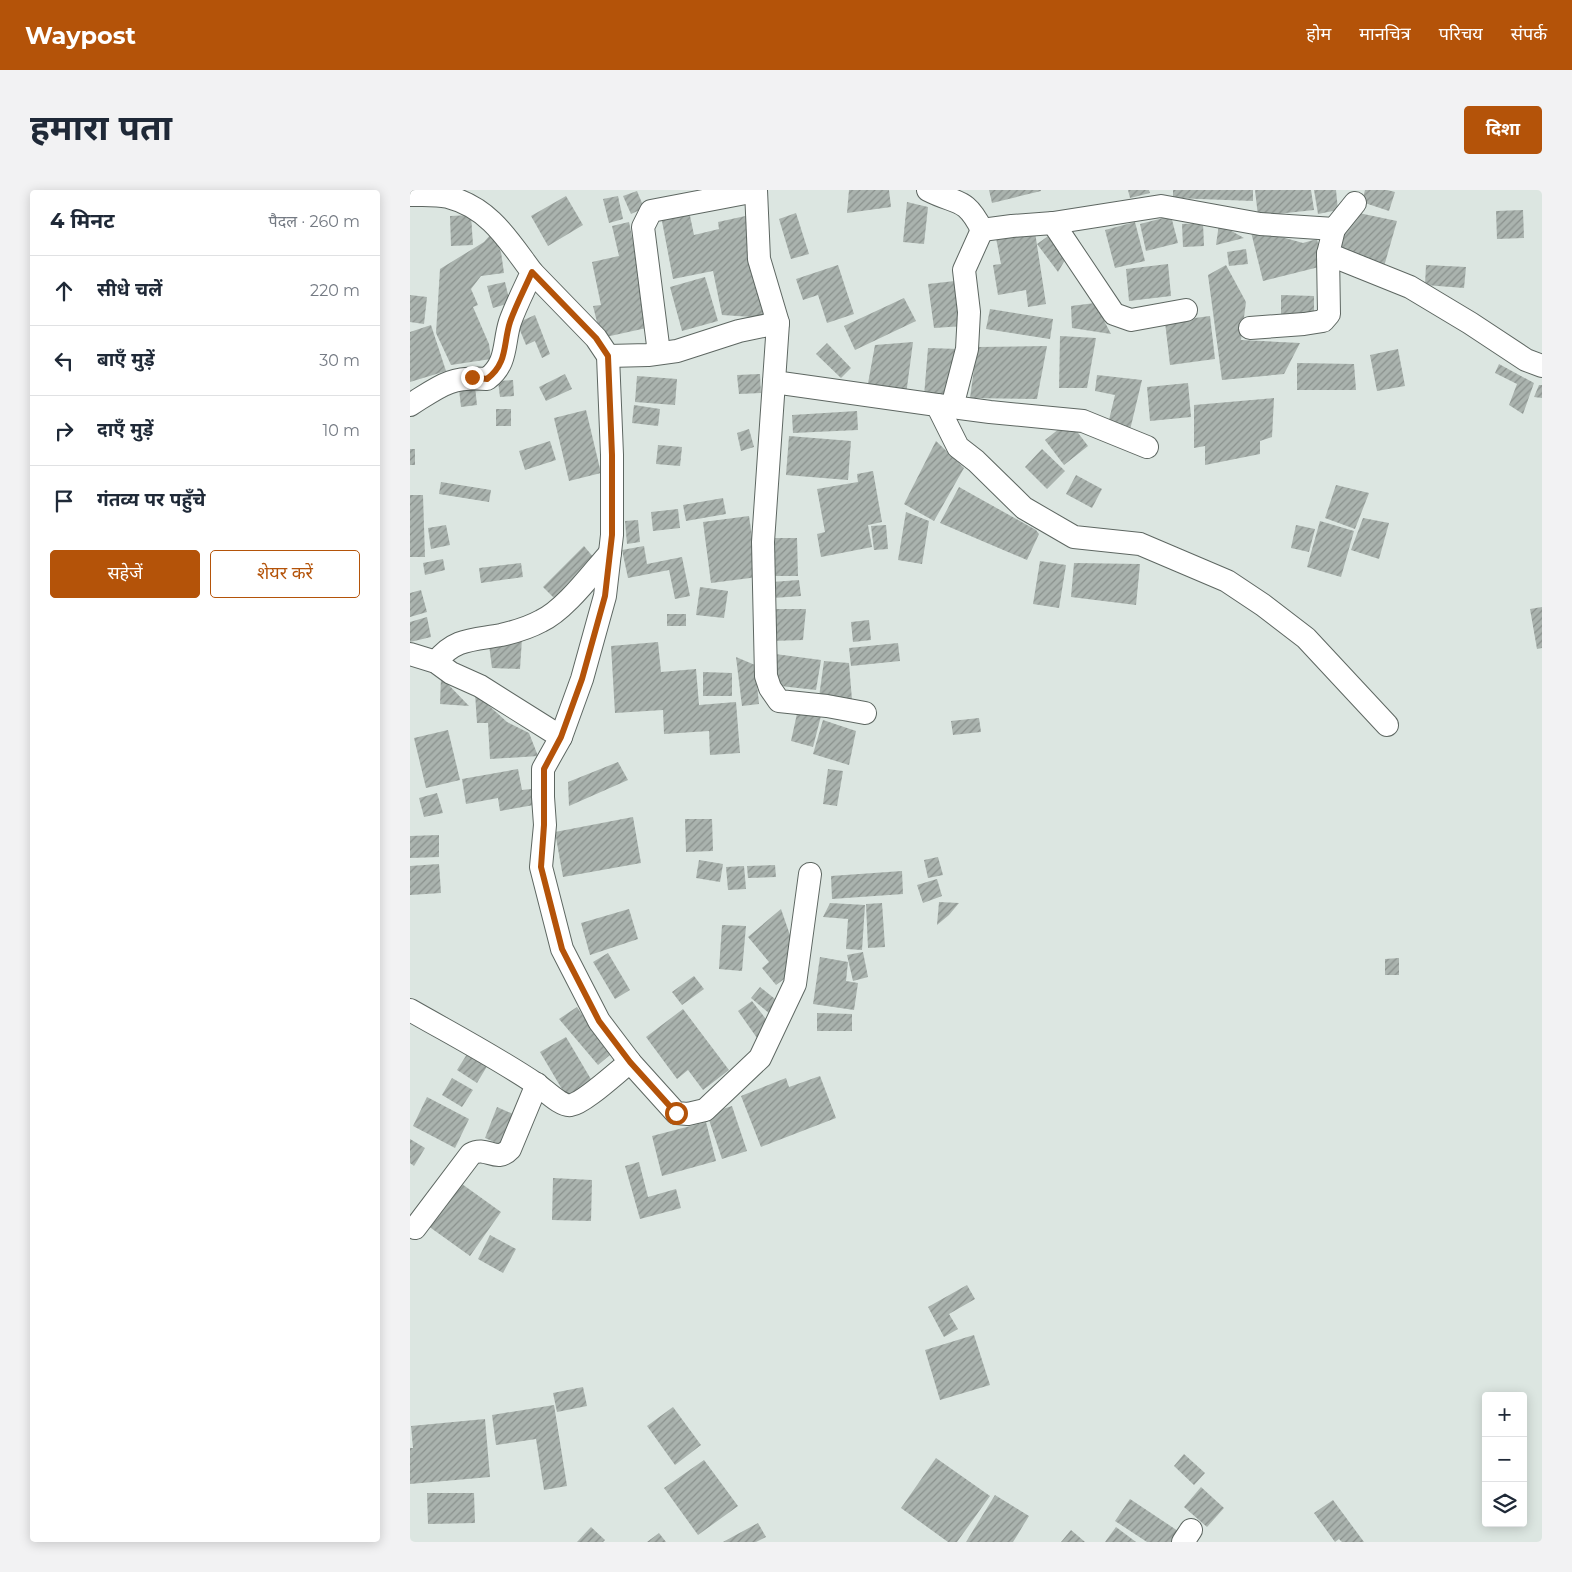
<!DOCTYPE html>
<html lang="hi">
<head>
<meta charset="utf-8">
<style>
	:root { --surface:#fff; --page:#f2f2f3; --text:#1f2937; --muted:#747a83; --line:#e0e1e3; --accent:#b45309 }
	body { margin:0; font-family:Montserrat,"Noto Sans Devanagari",sans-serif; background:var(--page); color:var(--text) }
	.controls { position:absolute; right:15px; bottom:15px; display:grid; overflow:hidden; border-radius:5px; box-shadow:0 2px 12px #0003 }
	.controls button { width:45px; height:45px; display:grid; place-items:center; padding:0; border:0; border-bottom:1px solid var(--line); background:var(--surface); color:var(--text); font:25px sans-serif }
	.stop { position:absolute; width:15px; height:15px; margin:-11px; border:4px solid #b45309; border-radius:50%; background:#fff }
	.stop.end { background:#b45309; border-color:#fff; box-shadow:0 1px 5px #0008 }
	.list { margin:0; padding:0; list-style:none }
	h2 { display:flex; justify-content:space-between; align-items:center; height:65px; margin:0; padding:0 20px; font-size:21px }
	h2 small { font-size:16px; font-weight:400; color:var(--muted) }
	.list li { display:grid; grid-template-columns:32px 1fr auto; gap:15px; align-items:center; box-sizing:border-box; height:70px; padding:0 20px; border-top:1px solid var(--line) }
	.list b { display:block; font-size:19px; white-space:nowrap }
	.list em { font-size:16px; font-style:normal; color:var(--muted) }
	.actions { display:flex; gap:10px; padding:15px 20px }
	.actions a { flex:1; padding:11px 0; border:1px solid var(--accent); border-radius:5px; text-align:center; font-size:18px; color:var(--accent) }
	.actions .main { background:var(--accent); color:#fff }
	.icon { flex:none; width:28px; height:28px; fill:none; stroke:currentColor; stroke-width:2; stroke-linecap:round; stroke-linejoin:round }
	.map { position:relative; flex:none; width:1132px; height:1352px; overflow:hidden; border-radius:5px }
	header { display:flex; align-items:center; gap:30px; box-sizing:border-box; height:70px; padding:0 25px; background:var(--accent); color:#fff }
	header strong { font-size:24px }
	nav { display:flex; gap:28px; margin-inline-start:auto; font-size:18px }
	.intro { display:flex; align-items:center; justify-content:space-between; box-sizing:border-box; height:120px; padding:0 30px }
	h1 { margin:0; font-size:35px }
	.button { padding:12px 22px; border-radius:5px; background:var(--accent); color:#fff; font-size:18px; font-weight:700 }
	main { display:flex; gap:30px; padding:0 30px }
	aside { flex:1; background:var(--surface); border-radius:5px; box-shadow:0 2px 12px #0003 }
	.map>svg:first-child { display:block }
	.building { fill:url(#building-hatch) }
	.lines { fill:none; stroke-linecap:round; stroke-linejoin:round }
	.street-casing { stroke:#5e6762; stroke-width:24 }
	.street { stroke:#fff; stroke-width:22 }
	.route { stroke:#b45309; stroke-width:6 }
</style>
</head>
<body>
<header>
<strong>Waypost</strong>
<nav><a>होम</a><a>मानचित्र</a><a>परिचय</a><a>संपर्क</a></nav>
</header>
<div class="intro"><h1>हमारा पता</h1><a class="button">दिशा</a></div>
<main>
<aside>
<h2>4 मिनट<small>पैदल · 260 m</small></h2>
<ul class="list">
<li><svg class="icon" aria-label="ahead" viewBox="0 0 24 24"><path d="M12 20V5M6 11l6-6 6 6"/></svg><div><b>सीधे चलें</b></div><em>220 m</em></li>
<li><svg class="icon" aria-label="left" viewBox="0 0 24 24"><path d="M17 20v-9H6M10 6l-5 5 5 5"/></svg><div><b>बाएँ मुड़ें</b></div><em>30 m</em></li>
<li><svg class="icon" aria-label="right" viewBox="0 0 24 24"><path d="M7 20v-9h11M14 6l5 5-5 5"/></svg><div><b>दाएँ मुड़ें</b></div><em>10 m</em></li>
<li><svg class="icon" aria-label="arrive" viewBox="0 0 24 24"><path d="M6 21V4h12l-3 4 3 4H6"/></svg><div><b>गंतव्य पर पहुँचे</b></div></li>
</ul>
<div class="actions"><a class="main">सहेजें</a><a>शेयर करें</a></div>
</aside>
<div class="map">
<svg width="1132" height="1352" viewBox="0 0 1132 1352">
	<defs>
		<pattern id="building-hatch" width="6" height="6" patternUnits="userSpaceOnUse" patternTransform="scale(1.25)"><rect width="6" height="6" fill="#aab3ae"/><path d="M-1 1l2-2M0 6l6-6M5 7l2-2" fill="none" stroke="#8a918d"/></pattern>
	</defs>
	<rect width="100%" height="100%" fill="#dce6e1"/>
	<!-- building -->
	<g class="building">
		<path d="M439 0H479L481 17 437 23Z"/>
		<path d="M579 0H631V1L582 13Z"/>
		<path d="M718 0H739L740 3 720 8Z"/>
		<path d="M763 0H843V11L763 8Z"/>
		<path d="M845 0H901L904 20 848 26Z"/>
		<path d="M904 0H926L928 20 908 24Z"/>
		<path d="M955 0H977L985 2 979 21 952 12Z"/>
		<path d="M227 1 234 18 221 24 213 6Z"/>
		<path d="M156 6 173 35 138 56 121 26Z"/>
		<path d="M208 6 213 29 199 33 193 9Z"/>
		<path d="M497 12 518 17 514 54 493 52Z"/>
		<path d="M1113 20 1114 48 1087 49 1086 21Z"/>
		<path d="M279 21 284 45 309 39 308 32 340 25 356 128 312 125 303 81 263 89 251 26Z"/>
		<path d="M944 22 987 31 973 80 922 58Z"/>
		<path d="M386 23 399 64 381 69 369 29Z"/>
		<path d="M61 25 63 55 41 56 40 26Z"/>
		<path d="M761 26 768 53 736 61 730 34Z"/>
		<path d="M219 32 241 137 191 148 183 116 191 115 182 72 209 66 202 36Z"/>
		<path d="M725 32 735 71 705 78 695 40Z"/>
		<path d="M793 33 794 56 773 57 772 34Z"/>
		<path d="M809 34 834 48 806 55Z"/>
		<path d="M840 38 893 53 907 49 913 76 853 91Z"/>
		<path d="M625 42 636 114 618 117 616 100 588 105 583 75 591 74 586 48Z"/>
		<path d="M644 42 655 70 648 82 627 54Z"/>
		<path d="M82 43 91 62 94 83 71 86 61 99 68 115 63 117 79 154 81 169 41 175 26 143 30 79 74 52Z"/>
		<path d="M836 59 838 74 819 76 817 62Z"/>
		<path d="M758 74 761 106 719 111 716 79Z"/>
		<path d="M428 75 444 124 417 133 408 105 393 110 386 89Z"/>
		<path d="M816 75 836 112 831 150 890 153 874 184 812 190 798 85Z"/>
		<path d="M1016 75 1056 77 1054 98 1015 95Z"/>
		<path d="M295 87 308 131 272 141 260 97Z"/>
		<path d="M545 91 554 136 524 138 518 94Z"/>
		<path d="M95 92 100 113 83 118 77 96Z"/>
		<path d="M0 105 17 107 14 134 0 132Z"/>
		<path d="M871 105 904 106V129L871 128Z"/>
		<path d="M494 108 506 131 445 160 434 136Z"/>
		<path d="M685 113 701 144 662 138 661 116Z"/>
		<path d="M580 119 643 129 640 149 576 139Z"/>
		<path d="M125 125 140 164 132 168 125 151 116 155 107 133Z"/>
		<path d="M800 126 805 169 760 175 755 132Z"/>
		<path d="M21 135 36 181 0 192V142Z"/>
		<path d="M650 146 686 148 677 198H649Z"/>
		<path d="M503 152 496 205 457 199 465 155Z"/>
		<path d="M417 153 441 178 431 188 406 164Z"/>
		<path d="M637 156 627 209 560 208 567 157Z"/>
		<path d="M518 158 549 159 536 208 514 206Z"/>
		<path d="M988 159 995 196 967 201 960 165Z"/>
		<path d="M887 173 944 174 946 200H887Z"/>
		<path d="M1089 174 1124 193 1113 224 1099 215 1107 194 1085 183Z"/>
		<path d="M155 184 162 199 136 211 129 197Z"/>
		<path d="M350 184 351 203 329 204 327 185Z"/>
		<path d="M687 185 732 190 720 240 698 234 705 205 685 201Z"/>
		<path d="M227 186 267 189 265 215 225 212Z"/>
		<path d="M103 190 104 206 90 207 88 191Z"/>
		<path d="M778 193 781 227 740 231 737 197Z"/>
		<path d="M1129 195H1132V208L1124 207Z"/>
		<path d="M65 197 67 215 51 217 49 199Z"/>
		<path d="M864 208 862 247 850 251V264L795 275V256L784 258V215Z"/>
		<path d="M224 215 250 219 248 236 222 233Z"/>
		<rect x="86" y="219" width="15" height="17"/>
		<path d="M176 220 191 283 159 291 144 228Z"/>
		<path d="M447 221 448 240 383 243 382 225Z"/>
		<path d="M659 231 678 256 654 275 635 250Z"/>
		<path d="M339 239 344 257 331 261 327 243Z"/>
		<path d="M379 246 441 251 438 290 376 285Z"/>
		<path d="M140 251 146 270 115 280 109 261Z"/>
		<path d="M526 251 554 278 524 331 494 314Z"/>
		<path d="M248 255 272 257 270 276 246 274Z"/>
		<rect x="0" y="259" width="5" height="16"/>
		<path d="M632 259 655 281 637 299 615 277Z"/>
		<path d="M463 281 472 332 458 335 462 357 411 367 407 344 415 342 407 299 448 292 447 284Z"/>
		<path d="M666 285 692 299 682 318 656 304Z"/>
		<path d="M31 292 81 300 79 312 29 304Z"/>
		<path d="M926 295 959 303 945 339 915 328Z"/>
		<path d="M549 297 626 340 629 344 617 370 530 333Z"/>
		<path d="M0 305H13L15 367H0Z"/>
		<path d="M313 308 316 324 276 331 273 315Z"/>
		<path d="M268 319 270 338 243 341 241 322Z"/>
		<path d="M496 322 519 331 512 374 488 370Z"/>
		<path d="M339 326 348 387 301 393 293 332Z"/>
		<path d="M953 328 979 333 969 369 941 360Z"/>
		<path d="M228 330 230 352 217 354 215 331Z"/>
		<path d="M910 331 944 341 931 387 897 377Z"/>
		<path d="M36 335 40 355 21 359 18 338Z"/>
		<path d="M476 335 478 359 464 360 461 336Z"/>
		<path d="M886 335 905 339 899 362 881 358Z"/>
		<path d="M359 348H387L388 386H359Z"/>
		<path d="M174 356 184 368 147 411 133 397Z"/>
		<path d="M234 356 237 374 272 367 280 406 265 409 259 380 218 388 212 360Z"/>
		<path d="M33 369 35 380 15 385 13 373Z"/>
		<path d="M630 371 656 375 649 418 623 414Z"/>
		<path d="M111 373 113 387 71 393 69 378Z"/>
		<path d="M664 373 730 374 726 415 661 407Z"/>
		<path d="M389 390 391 406 363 408 362 392Z"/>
		<path d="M290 397 318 401 314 428 286 425Z"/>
		<path d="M11 400 17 422 0 427V403Z"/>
		<path d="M1132 417V458L1127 459 1120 419Z"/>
		<path d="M362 419H396L393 450 361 451Z"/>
		<rect x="257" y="424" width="19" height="12"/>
		<path d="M17 427 21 447 0 452V432Z"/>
		<path d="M459 430 461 450 443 452 441 432Z"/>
		<path d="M112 448 110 479 82 478 79 455Z"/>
		<path d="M248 452 251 482 286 479 289 515 326 512 330 563 300 565 299 541 254 544 253 520 205 523 201 456Z"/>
		<path d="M488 453 490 471 441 476 439 458Z"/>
		<path d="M365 464 411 470 406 500 361 495Z"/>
		<path d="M326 467 345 475 349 514 332 516Z"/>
		<path d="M414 471 439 473 442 510 409 507Z"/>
		<path d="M293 482 322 483V506H293Z"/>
		<path d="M31 487 59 516 30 514Z"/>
		<path d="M65 503 97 532 119 543 128 566 80 569 78 533H67Z"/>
		<path d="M388 519 411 526 403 557 381 551Z"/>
		<path d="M569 528 571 542 543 545 541 531Z"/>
		<path d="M413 530 446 541 439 575 403 564Z"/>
		<path d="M38 540 50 590 16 598 4 548Z"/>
		<path d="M208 572 218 590 159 616 158 592Z"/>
		<path d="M108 579 112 600 121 599 124 615 90 621 88 608 56 614 52 589Z"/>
		<path d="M418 579 433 581 427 616 413 614Z"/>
		<path d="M27 603 33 623 14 627 9 608Z"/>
		<path d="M223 627 231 673 153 687 145 642Z"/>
		<path d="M275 629H302L303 661 276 662Z"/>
		<path d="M29 645V667L0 668V646Z"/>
		<path d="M528 667 533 685 518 688 514 670Z"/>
		<path d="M289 670 313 674 310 692 286 688Z"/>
		<path d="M29 674 31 703 0 705V676Z"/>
		<path d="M365 675 366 687 338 688 337 676Z"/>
		<path d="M334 676 336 699 318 700 316 677Z"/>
		<path d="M492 681 493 704 422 709 421 686Z"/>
		<path d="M527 689 532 706 513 713 507 695Z"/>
		<path d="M529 712 549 713 539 725 527 735Z"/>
		<path d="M420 713 455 715 452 760 436 759 438 729 413 727Z"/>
		<path d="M472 713 475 757 458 758 456 714Z"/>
		<path d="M219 719 228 749 180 765 171 733Z"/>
		<path d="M371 719 382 751 377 787 366 795 352 778 359 772 338 747Z"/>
		<path d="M312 735 336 736 332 781 309 779Z"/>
		<path d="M453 762 458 787 443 791 437 765Z"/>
		<path d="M198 763 220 800 205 809 183 772Z"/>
		<path d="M410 767 438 772 436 791 448 793 444 820 403 814Z"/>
		<path d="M989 768V785H975V769Z"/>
		<path d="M284 786 294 799 272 815 262 802Z"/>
		<path d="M350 797 375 817 366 829 341 808Z"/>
		<path d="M342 811 362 837 347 848 328 821Z"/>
		<path d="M167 817 200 865 188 875 149 829Z"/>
		<path d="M273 819 319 880 293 900 278 880 267 889 236 847Z"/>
		<path d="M407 823 442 824V841H407Z"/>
		<path d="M156 847 185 896 159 911 130 862Z"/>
		<path d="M59 861 79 873 67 893 47 880Z"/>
		<path d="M410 886 426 928 351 957 331 906 376 888 379 897Z"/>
		<path d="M42 888 63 900 52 917 32 905Z"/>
		<path d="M17 907 59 929 45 958 3 936Z"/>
		<path d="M322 916 337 961 312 969 297 924Z"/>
		<path d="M87 917 110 927 98 958 75 948Z"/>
		<path d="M296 932 306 971 252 986 242 946Z"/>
		<path d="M0 949 15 958 4 976 0 973Z"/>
		<path d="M229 972 238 1007 266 999 271 1018 230 1029 215 976Z"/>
		<path d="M143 988 182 990 181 1031 142 1030Z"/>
		<path d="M45 989 91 1022 60 1066 14 1033Z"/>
		<path d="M80 1045 106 1059 93 1083 68 1069Z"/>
		<path d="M557 1095 565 1109 539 1124 548 1139 534 1147 518 1117Z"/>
		<path d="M564 1145 580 1195 530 1210 515 1160Z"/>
		<path d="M173 1197 177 1216 147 1222 143 1203Z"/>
		<path d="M144 1215 157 1296 134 1300 126 1249 86 1255 82 1225Z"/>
		<path d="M263 1217 291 1255 265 1275 237 1236Z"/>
		<path d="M75 1229 80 1287 0 1294V1258H3L1 1236Z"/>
		<path d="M774 1264 795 1283 784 1295 764 1276Z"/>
		<path d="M526 1268 580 1306 547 1352H538L491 1318Z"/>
		<path d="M294 1270 328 1316 288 1345 254 1298Z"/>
		<path d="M791 1297 814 1318 797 1337 774 1317Z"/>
		<path d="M17 1303H64L65 1333 18 1334Z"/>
		<path d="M585 1305 619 1326 603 1352H556Z"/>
		<path d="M720 1309 768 1341 761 1352H737L705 1331Z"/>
		<path d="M923 1310 954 1352H932L929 1349 925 1352 904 1323Z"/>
		<path d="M348 1333 356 1347 346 1352H313Z"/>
		<path d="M181 1337 195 1350 193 1352H167Z"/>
		<path d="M706 1337 726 1352H695Z"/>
		<path d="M661 1340 675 1352H651Z"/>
		<path d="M249 1343 256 1352H237Z"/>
	</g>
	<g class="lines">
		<defs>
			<g id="street">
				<path d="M346 0 349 69 368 133 353 352 356 486 360 498 369 511 417 516 455 523"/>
				<path d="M518 0C547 15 555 6 572 40L602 36 643 33 751 16 850 34 924 39 945 13"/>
				<path d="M0 5C12 5 27 4 38 7 80 18 98 50 122 82 115 98 106 115 100 132 93 154 98 173 77 189 40 186 30 196 0 215"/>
				<path d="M643 33 704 124 721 130 776 120"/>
				<path d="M924 39 918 64 1000 97 1060 133 1116 170 1132 176"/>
				<path d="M122 82 186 148 198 166 202 265V345L195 406 172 489 151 547 133 579V607L135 635 131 677 152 759 189 831 220 872 266 923 278 924 295 920 350 868 385 794 400 684"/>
				<path d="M840 138 894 134 913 131 919 124 918 64"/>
				<path d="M249 163 233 37 241 21 346 1"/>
				<path d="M198 166 238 165 267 161 329 141 368 133"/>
				<path d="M364 192 527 215 548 257 566 271 614 318 664 347 730 354 817 391 853 415 896 448 977 535"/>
				<path d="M527 215 580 222 673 231 737 257"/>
				<path d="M542 217 557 159 559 122 554 80 572 40"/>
				<path d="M0 464 26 472 41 483 70 496 151 547"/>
				<path d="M26 472C44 448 64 450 91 445 104 442 120 437 131 431 155 420 182 383 200 363"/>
				<path d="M0 820C42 844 86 867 126 894 134 899 151 917 161 915 174 913 207 882 220 872"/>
				<path d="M5 1038 61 964C77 955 86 974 100 959L127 894"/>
				<path d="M773 1352 781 1340"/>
			</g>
		</defs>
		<!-- street casing -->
		<use href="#street" class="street-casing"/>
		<!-- street -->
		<use href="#street" class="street"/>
	</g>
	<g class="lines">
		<!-- route -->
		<path class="route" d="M62 187 77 189C98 173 93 154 100 132 106 115 115 98 122 82L186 148 198 166 202 265V345L195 406 172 489 151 547 134 579V635L131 677 152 759 189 831 220 872 266 923"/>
	</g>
</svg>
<div class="controls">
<button>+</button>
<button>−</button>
<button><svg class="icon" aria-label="layers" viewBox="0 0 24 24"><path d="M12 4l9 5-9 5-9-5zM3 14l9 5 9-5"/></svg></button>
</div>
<div class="stop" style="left:266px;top:923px"></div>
<div class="stop end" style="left:62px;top:187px"></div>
</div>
</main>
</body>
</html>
